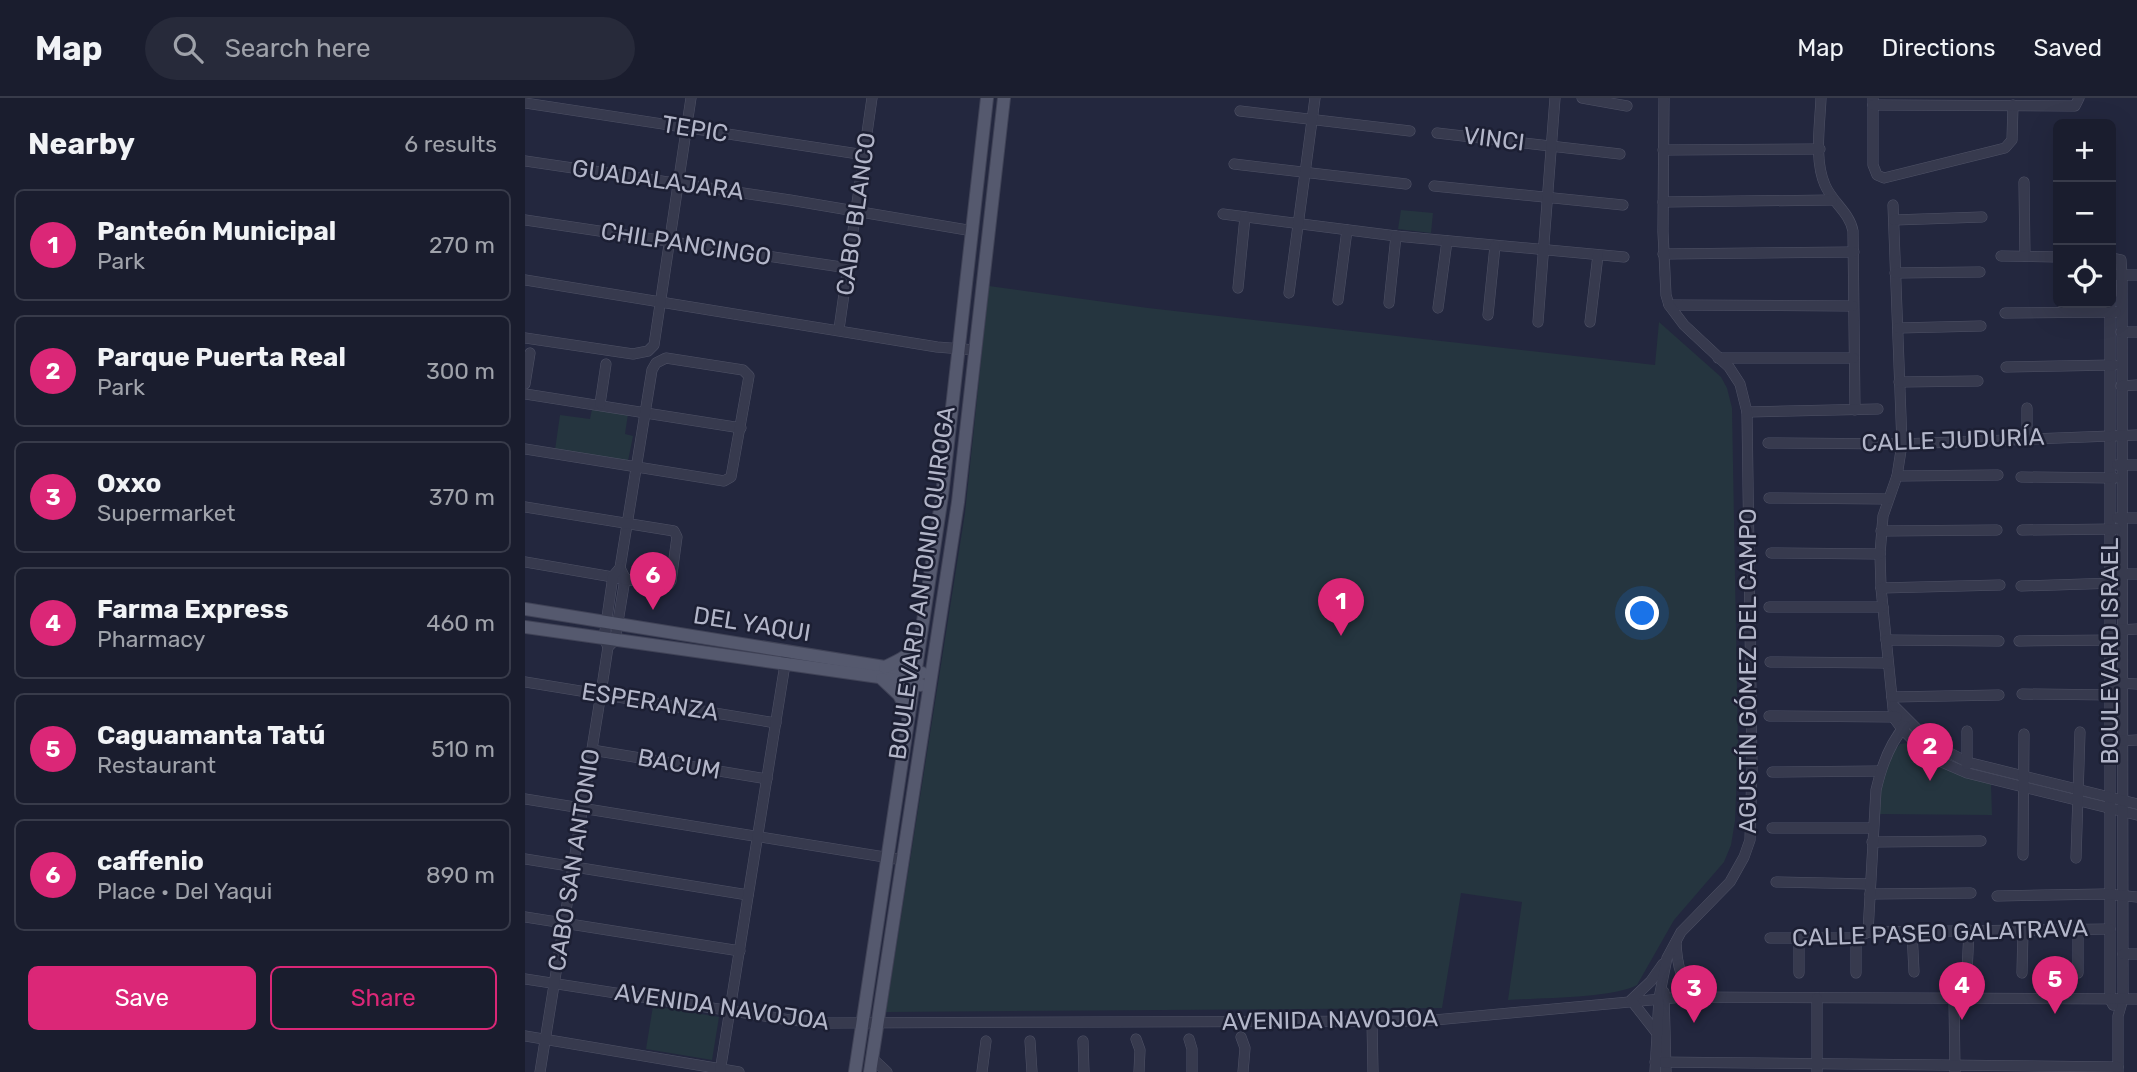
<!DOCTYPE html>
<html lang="en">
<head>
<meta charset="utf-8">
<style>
	:root { --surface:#1a1d2e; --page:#272a3a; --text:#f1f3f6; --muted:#9fa2aa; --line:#383b4a; --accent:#db2777 }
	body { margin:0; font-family:Rubik,sans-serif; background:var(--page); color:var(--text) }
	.controls { position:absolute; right:21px; top:21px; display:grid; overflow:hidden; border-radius:10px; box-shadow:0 7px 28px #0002 }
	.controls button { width:63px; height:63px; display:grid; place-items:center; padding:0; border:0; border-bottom:2px solid var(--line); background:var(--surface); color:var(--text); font:35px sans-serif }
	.you { position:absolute; left:1118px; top:516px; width:24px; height:24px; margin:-18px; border:5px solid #fff; border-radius:50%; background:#1a73e8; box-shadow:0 0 0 10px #1a73e833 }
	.badge { display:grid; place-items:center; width:46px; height:46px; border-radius:50%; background:var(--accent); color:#fff; font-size:23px; font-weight:700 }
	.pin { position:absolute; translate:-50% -58px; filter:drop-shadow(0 2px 4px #0008) }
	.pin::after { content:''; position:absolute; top:37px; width:24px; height:21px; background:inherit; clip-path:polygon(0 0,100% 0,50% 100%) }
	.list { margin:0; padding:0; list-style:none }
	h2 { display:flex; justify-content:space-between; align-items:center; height:91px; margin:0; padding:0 28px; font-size:30px }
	h2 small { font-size:23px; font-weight:400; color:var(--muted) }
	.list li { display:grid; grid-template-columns:46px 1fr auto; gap:21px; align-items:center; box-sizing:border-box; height:112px; margin:0 14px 14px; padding:0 14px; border:2px solid var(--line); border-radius:10px }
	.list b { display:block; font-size:26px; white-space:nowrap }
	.list p { margin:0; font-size:23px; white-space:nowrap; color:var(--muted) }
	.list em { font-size:23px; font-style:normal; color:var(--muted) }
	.actions { display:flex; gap:14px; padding:21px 28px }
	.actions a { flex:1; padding:16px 0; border:2px solid var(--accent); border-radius:10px; text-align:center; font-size:24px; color:var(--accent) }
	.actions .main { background:var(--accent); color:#fff }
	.icon { flex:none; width:38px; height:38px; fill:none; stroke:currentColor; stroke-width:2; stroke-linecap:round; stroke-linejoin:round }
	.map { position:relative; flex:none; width:1612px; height:974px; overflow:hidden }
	header { display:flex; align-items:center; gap:42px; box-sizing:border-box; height:98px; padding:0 35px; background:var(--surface); border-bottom:2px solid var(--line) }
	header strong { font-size:33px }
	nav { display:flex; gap:38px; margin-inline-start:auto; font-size:24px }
	.search { width:490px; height:63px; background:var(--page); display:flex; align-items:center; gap:18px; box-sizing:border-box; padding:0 24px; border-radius:38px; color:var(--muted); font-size:26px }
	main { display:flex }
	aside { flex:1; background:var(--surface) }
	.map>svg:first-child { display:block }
	.green { fill:#25353f }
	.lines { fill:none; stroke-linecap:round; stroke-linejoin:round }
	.minor-casing { stroke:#4f5266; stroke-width:11 }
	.major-casing { stroke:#404357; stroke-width:14 }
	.minor { stroke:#373a4e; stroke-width:10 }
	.major { stroke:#55596e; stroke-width:12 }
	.labels { text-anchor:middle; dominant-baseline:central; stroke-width:5; stroke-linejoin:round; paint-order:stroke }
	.street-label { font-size:24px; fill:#b3b6c9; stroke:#1c1f33 }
</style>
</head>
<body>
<header>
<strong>Map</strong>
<div class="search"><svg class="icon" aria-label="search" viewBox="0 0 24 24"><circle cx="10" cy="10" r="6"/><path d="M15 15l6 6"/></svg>Search here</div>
<nav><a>Map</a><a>Directions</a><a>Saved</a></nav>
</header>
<main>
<aside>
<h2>Nearby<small>6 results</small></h2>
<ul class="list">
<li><span class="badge">1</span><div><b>Panteón Municipal</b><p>Park</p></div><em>270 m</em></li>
<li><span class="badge">2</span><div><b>Parque Puerta Real</b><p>Park</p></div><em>300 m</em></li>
<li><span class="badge">3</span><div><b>Oxxo</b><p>Supermarket</p></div><em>370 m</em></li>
<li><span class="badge">4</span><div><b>Farma Express</b><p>Pharmacy</p></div><em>460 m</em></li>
<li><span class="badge">5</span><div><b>Caguamanta Tatú</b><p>Restaurant</p></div><em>510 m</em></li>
<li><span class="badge">6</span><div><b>caffenio</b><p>Place · Del Yaqui</p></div><em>890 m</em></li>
</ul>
<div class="actions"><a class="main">Save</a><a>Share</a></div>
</aside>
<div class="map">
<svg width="1612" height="974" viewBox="0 0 1612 974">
	<rect width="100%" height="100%" fill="#23273e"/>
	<!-- green -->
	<g class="green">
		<path d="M876 112 908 115 906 135 873 131Z"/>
		<path d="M464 188 623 210 1130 267 1134 224 1196 279 1202 290 1207 310 1213 647 1210 723 1206 747 1199 764 1149 822 1112 887C1089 900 1013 900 983 902L997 804 936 795 917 910 361 914 440 415Z"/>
		<path d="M67 311 103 316 100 336 108 338 103 363 30 352 35 317 65 321Z"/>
		<path d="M1382 645 1404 662 1429 675 1466 686 1467 717 1354 716C1355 691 1358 665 1375 646Z"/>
		<path d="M128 908 194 919 187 962 121 951Z"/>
	</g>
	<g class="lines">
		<defs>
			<g id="minor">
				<path d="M1057 0 1102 8"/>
				<path d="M1296 0C1295 27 1289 62 1300 87 1307 104 1325 115 1328 133L1330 312"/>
				<path d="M1348 0V67L1352 77 1359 80 1480 50 1487 42 1488 7"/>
				<path d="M0 5 340 57"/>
				<path d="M1348 7 1550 8 1554 0"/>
				<path d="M715 13 885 33"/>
				<path d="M912 35 1095 56"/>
				<path d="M1138 52 1295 51"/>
				<path d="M0 63 265 102 448 133"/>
				<path d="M709 66 881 86"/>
				<path d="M1499 84 1500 158"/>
				<path d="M909 88 1098 107"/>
				<path d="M1138 104 1307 102"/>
				<path d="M1368 107 1377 346 1372 378 1358 418 1355 456 1356 490 1369 620 1377 631 1405 659 1442 675 1612 717"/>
				<path d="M698 116 871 138 1099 159"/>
				<path d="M0 122 323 170"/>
				<path d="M1369 122 1457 119"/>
				<path d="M1138 156 1329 154"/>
				<path d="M1476 158 1533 159"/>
				<path d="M1586 160 1596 162 1597 177 1598 901 1593 918V974"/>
				<path d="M1370 175 1455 174"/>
				<path d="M1592 177H1612"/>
				<path d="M0 182 412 249 450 252"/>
				<path d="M713 190 720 119"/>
				<path d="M764 195 790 0"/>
				<path d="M1586 197 1587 160"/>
				<path d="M813 202 822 132"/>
				<path d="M864 205 871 138"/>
				<path d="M1585 205V901L1588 907"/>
				<path d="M1144 207 1328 208"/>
				<path d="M913 210 922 143"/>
				<path d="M1480 215 1591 214"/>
				<path d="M963 217 970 148"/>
				<path d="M1013 224 1030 0"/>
				<path d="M1065 224 1073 157"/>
				<path d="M1373 230 1456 228"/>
				<path d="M314 231 347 0"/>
				<path d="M1596 234H1612"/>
				<path d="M0 240 108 256 123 253 129 247 166 0"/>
				<path d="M1193 260H1329"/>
				<path d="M1481 269 1589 267"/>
				<path d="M1374 284 1453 283"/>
				<path d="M0 286 5 255"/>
				<path d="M1596 288 1612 287"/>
				<path d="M0 296 216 330"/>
				<path d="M75 306 81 266"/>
				<path d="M1502 310V340"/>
				<path d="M1222 314 1353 311"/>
				<path d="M1243 345 1377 346 1612 337"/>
				<path d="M0 351 199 383 206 379 224 278 218 272 141 260 131 265 127 272 95 470 100 480 99 487 90 542 83 549"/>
				<path d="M1592 367H1612"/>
				<path d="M1372 378 1473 377"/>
				<path d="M1496 379 1590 380"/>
				<path d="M1244 400 1363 401"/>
				<path d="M0 409 149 433 152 439 146 483 144 486 140 488 0 464"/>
				<path d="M1592 420H1612"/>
				<path d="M1497 432 1591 431"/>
				<path d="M1356 433 1472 432"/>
				<path d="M1246 455 1355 456"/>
				<path d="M1592 476H1612"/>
				<path d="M1496 488 1590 485"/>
				<path d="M1356 490 1475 487"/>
				<path d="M1244 509H1358"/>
				<path d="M1592 532 1612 531"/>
				<path d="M1361 542 1474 543"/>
				<path d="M1494 543 1592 542"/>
				<path d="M1245 564 1363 565"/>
				<path d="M0 584 251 625"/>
				<path d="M1592 585 1612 586"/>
				<path d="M1497 596 1591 597"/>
				<path d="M1367 599 1474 597"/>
				<path d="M1369 608 1406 645 1442 664 1612 706"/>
				<path d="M1244 618 1372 619"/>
				<path d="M1442 633V667"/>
				<path d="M1592 643 1612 642"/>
				<path d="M67 652 242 681"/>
				<path d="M1247 674 1355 673"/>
				<path d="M0 701 378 762"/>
				<path d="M1247 730H1348"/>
				<path d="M1347 744 1456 743"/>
				<path d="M1498 757 1499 636"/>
				<path d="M1551 760 1555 634"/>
				<path d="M0 761 223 797"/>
				<path d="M1251 784 1345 786"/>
				<path d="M1345 796 1446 795"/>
				<path d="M1472 798 1581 796 1612 799"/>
				<path d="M0 819 215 853"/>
				<path d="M1553 831V875"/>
				<path d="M1387 833 1389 874"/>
				<path d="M1343 834 1351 692C1356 670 1364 646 1380 628"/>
				<path d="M1245 840H1331L1343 834 1585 831"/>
				<path d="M1331 840V875"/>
				<path d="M1151 844C1152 867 1155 883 1174 899"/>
				<path d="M1598 856H1612"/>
				<path d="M1274 875V839"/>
				<path d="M1442 875 1444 832"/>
				<path d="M1497 875 1498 832"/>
				<path d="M0 881 265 922 302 925 899 923 1158 899 1612 901"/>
				<path d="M1139 894 1141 974"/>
				<path d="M1429 900 1430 974"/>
				<path d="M847 923 848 974"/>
				<path d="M1131 934 1106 902 1126 883 1138 866"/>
				<path d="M0 938 214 974"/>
				<path d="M716 939 720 950 718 974"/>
				<path d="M611 941 615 952 614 974"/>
				<path d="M664 941 667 951V974"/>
				<path d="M505 943 507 974"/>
				<path d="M558 943 559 974"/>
				<path d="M347 960 362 974"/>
				<path d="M1130 964 1593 969"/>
				<path d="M15 974 76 595 83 549 79 540 88 478 95 470"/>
				<path d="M195 974 261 560"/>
				<path d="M457 974 461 943"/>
				<path d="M1130 974 1134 900 1142 860 1156 834 1205 784 1219 759 1225 742 1227 670 1222 314 1215 286 1204 269 1159 227 1144 207 1141 197 1138 134 1139 0"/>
				<path d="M1292 974V900"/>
			</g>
			<g id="major">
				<path d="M0 511 397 575"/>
				<path d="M0 529 354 579 396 587"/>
				<path d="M360 569C375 562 386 557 394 543"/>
				<path d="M357 581 374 597 384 616"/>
				<path d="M330 974 417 398 462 0"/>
				<path d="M345 974 433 404 479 0"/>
			</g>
		</defs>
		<!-- minor casing -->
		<use href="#minor" class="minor-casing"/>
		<!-- major casing -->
		<use href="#major" class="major-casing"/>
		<!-- minor -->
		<use href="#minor" class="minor"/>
		<!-- major -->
		<use href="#major" class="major"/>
	</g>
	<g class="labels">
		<!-- street labels -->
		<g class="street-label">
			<text transform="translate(170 31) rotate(9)">TEPIC</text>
			<text transform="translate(969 41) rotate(7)">VINCI</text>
			<text transform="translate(133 82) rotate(8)">GUADALAJARA</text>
			<text transform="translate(331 116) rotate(-82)">CABO BLANCO</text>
			<text transform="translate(161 146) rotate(9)">CHILPANCINGO</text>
			<text transform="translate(1428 342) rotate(-2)">CALLE JUDURÍA</text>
			<text transform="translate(397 485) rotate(-82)">BOULEVARD ANTONIO QUIROGA</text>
			<text transform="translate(227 526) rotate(9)">DEL YAQUI</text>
			<text transform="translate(1585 553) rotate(-90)">BOULEVARD ISRAEL</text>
			<text transform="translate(1223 573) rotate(-90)">AGUSTÍN GÓMEZ DEL CAMPO</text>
			<text transform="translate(125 604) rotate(9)">ESPERANZA</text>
			<text transform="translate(154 666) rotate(10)">BACUM</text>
			<text transform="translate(49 762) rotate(-81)">CABO SAN ANTONIO</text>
			<text transform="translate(1415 835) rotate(-2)">CALLE PASEO GALATRAVA</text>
			<text transform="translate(197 909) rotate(8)">AVENIDA NAVOJOA</text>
			<text transform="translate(805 922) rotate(-1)">AVENIDA NAVOJOA</text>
		</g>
	</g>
</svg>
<div class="controls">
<button>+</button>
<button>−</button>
<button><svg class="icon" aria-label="locate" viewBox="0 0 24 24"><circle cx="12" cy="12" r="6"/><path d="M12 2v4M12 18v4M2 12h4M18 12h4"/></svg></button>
</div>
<div class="you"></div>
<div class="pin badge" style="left:816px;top:538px">1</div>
<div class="pin badge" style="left:1405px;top:683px">2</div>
<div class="pin badge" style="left:1169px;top:925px">3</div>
<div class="pin badge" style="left:1437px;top:922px">4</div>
<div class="pin badge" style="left:1530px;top:916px">5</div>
<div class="pin badge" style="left:128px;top:512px">6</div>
</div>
</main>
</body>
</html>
